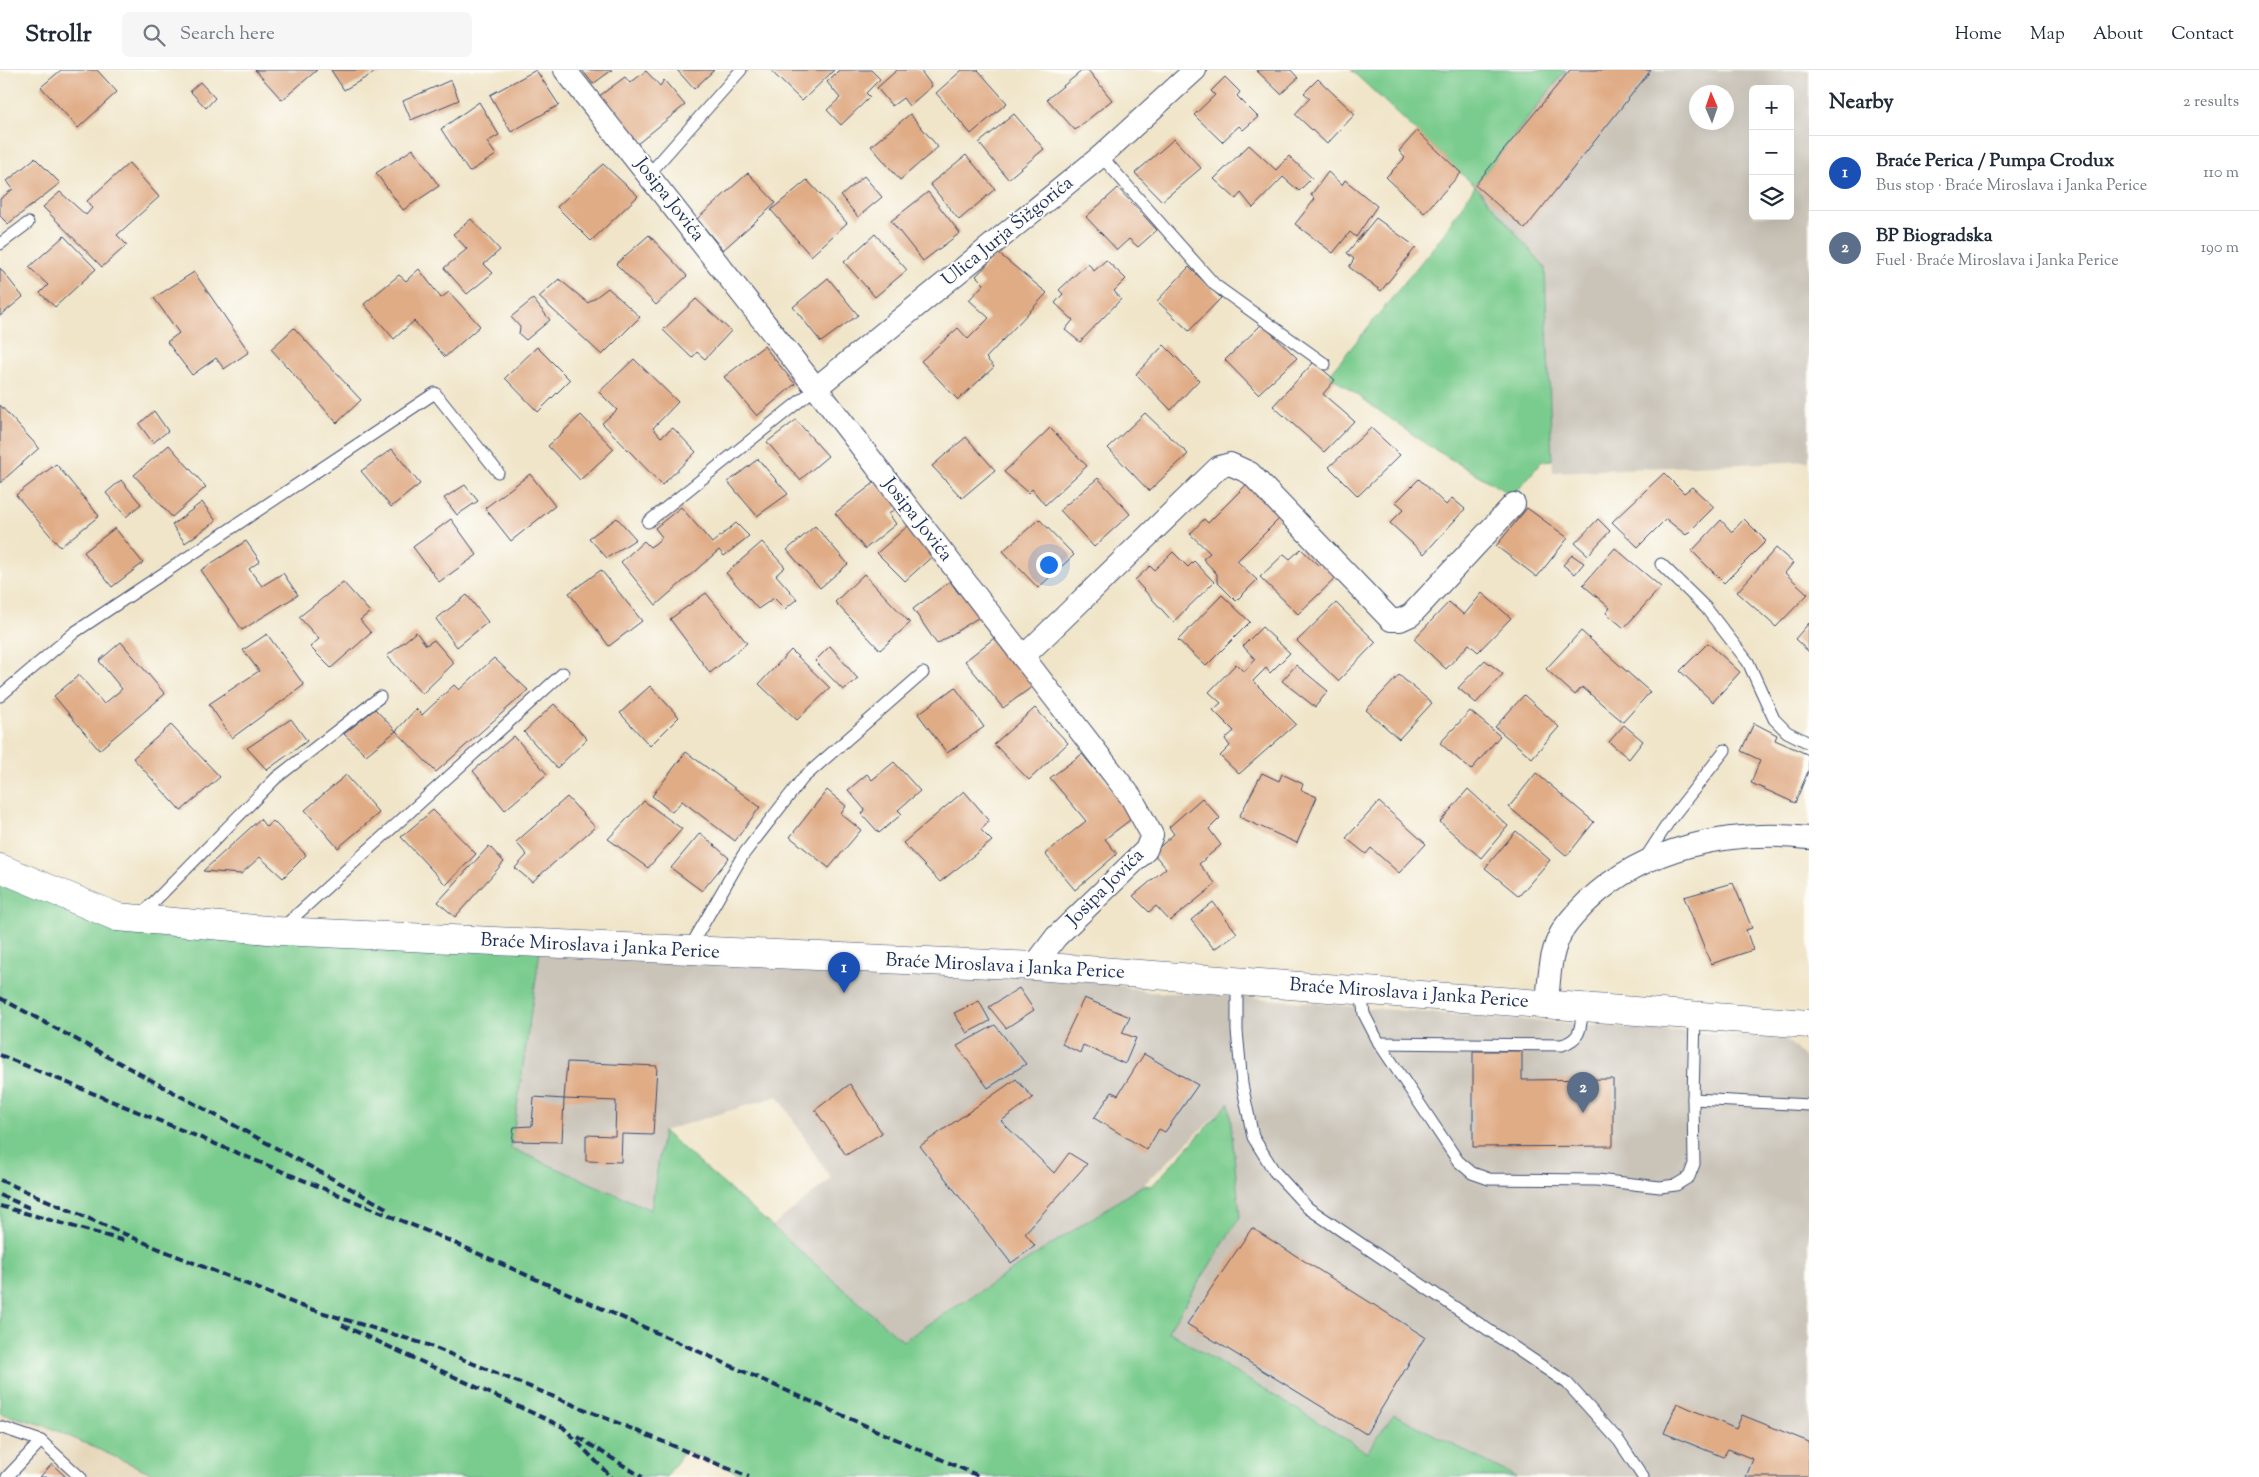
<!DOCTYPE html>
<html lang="en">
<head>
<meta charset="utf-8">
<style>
	:root { --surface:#fff; --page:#f6f6f7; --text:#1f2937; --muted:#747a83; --line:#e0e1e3; --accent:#d1495b }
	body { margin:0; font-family:"Sorts Mill Goudy",serif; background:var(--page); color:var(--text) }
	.controls { position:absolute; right:15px; top:15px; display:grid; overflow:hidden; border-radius:8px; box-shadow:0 5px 20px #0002 }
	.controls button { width:45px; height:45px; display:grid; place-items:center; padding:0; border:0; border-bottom:1px solid var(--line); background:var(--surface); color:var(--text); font:25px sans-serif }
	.compass { position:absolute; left:1689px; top:15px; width:45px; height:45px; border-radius:50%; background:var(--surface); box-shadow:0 5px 20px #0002; rotate:358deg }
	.you { position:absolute; left:1048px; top:494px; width:18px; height:18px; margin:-12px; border:4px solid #fff; border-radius:50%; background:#1a73e8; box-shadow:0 0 0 8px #1a73e833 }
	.badge { display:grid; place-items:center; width:32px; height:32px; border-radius:50%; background:var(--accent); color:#fff; font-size:16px; font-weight:700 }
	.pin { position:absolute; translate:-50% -41px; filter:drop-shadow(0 1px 2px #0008) }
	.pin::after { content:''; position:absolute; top:26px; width:18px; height:15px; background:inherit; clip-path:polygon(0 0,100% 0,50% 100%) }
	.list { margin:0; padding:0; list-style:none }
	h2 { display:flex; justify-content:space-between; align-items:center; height:65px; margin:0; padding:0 20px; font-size:21px }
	h2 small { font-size:16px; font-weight:400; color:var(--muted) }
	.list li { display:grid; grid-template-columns:32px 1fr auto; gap:15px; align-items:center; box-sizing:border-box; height:75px; padding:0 20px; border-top:1px solid var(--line) }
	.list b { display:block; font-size:19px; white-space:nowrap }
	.list p { margin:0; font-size:16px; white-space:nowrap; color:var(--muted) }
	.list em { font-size:16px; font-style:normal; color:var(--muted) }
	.icon { flex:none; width:28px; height:28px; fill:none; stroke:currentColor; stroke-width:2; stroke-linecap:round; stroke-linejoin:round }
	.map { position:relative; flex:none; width:1809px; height:1407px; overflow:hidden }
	header { display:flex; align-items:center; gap:30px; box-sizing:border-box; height:70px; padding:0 25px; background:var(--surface); border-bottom:1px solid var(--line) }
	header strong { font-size:24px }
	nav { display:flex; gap:28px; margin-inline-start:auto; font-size:18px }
	.search { width:350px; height:45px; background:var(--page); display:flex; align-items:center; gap:12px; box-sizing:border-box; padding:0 18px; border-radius:8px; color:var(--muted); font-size:19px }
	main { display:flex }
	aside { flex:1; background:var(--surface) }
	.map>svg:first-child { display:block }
	.built { fill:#e5d6b8 }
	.industrial { fill:#c9c3b8; fill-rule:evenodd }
	.green { fill:#7acc8e; stroke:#4a7e76 }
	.building { fill:#e0ac86 }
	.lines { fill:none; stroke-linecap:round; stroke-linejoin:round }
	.service-casing { stroke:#3b4a6e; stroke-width:13 }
	.minor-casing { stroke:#3b4a6e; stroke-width:24 }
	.secondary-casing { stroke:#3b4a6e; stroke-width:29 }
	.service { stroke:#fff; stroke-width:11 }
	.minor { stroke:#fff; stroke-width:22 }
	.secondary { stroke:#fff; stroke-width:28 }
	.rail { stroke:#1b2f5e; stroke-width:4; stroke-dasharray:8 4; stroke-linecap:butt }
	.labels { text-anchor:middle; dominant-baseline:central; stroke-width:4; stroke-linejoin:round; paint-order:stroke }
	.street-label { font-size:19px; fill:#1b2f5e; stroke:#fdfcf7 }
</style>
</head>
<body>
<header>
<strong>Strollr</strong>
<div class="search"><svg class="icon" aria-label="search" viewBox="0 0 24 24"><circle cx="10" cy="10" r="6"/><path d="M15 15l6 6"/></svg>Search here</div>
<nav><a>Home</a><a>Map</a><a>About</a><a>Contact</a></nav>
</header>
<main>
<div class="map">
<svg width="1809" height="1407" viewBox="0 0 1809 1407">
	<rect width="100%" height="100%" fill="#fdfcf7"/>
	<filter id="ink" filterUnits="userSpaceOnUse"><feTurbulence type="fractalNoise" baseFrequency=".02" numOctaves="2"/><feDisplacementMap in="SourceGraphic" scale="10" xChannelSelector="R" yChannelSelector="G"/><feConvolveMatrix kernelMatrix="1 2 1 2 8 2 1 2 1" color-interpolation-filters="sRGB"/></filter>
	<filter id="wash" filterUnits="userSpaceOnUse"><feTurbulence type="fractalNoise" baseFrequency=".0096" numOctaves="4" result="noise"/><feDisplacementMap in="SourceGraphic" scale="20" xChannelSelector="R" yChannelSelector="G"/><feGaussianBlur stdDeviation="1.12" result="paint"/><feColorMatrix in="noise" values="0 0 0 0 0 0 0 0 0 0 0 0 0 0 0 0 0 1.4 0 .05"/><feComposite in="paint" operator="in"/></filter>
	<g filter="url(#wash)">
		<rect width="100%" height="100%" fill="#f0e5c9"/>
		<!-- built -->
		<path class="built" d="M0 1343 44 1355 160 1407H0Z"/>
		<!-- industrial -->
		<g class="industrial">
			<path d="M1566 0H1809V391L1553 402 1545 198 1475 115ZM1753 19H1790V146H1753ZM1696 22H1726V52H1696Z"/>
			<path d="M541 874 1034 896 1149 922 1222 925 1428 943 1786 969 1809 992V1407H1516L1394 1344 1368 1382 1167 1261 1240 1147 1229 1033 1143 1115 903 1271 772 1156 831 1109 778 1026 663 1061 651 1140 511 1078Z"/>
		</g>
		<!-- green -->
		<g class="green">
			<path d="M1351 0H1566L1475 115 1545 198 1552 390 1542 391 1513 426 1429 376 1329 305 1440 169 1475 116Z"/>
			<path d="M0 798 117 847 541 874 511 1078 651 1140 663 1061 903 1271 1143 1115 1152 1116 1229 1033 1240 1147 1168 1261 1367 1382 1394 1344 1516 1407H749L685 1381 666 1407H160L44 1355 0 1343Z"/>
		</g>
		<g id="blocks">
			<!-- building -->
			<g class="building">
				<path d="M61 0H97L117 22 78 58 41 17Z"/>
				<path d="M255 0H317L282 30Z"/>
				<path d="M331 0H379L344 20Z"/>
				<path d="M536 0 559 35 511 62 490 25Z"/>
				<path d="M582 0H612L593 14Z"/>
				<path d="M677 0H714L694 19Z"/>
				<path d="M770 0H834L802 31Z"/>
				<path d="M839 0H871L880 9 866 23 870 27 841 55 827 40 840 28 827 12Z"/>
				<path d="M897 0H920L932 16 909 36 903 28 892 36 877 18Z"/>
				<path d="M962 0H978L1007 33 971 64 936 23Z"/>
				<path d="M1083 0H1088L1112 30 1075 60 1047 29Z"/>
				<path d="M1256 0H1291L1298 8 1281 24Z"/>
				<path d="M1570 0H1651L1525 159 1475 115Z"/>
				<path d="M646 1 660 16 664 10 685 35 636 75 598 27 625 7 630 13Z"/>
				<path d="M1225 7 1240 22 1237 26 1258 47 1243 60 1239 56 1222 72 1194 45 1215 25 1211 21Z"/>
				<path d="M1318 9 1355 44 1327 74 1295 44 1310 28 1304 23Z"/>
				<path d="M451 10 459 30 411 50 403 31Z"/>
				<path d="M200 12 215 28 206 38 190 21Z"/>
				<path d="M479 32 499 65 487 72 496 85 469 102 441 59Z"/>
				<path d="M910 44 938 77 900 110 871 76Z"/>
				<path d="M1014 44 1044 79 1008 109 979 73Z"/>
				<path d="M1417 61 1461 103 1424 143 1386 107 1405 88 1399 81Z"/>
				<path d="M1174 69 1201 98 1162 131 1135 103Z"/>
				<path d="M1249 75 1276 100 1289 86 1312 108 1299 121 1283 107 1253 138 1241 123 1236 129 1214 109Z"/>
				<path d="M413 79 439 116 403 140 376 103Z"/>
				<path d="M966 85 995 119 959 150 930 114Z"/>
				<path d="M35 88 60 113 8 154 0 146V129L13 119 7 111Z"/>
				<path d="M129 93 159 127 117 165 127 175 102 197 43 137 60 122 86 145 92 138 87 131Z"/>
				<path d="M603 94 638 126 591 171 557 137Z"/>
				<path d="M1328 102 1342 115 1345 110 1377 136 1356 167 1350 162 1333 183 1295 154 1315 129 1311 125Z"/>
				<path d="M748 103 776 133 723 180 697 149Z"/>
				<path d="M864 106 882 127 858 147 841 126Z"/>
				<path d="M807 110 847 153 811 186 771 140Z"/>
				<path d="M1118 118 1157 160 1138 177 1129 169 1117 180 1086 147Z"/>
				<path d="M928 122 960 163 923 191 891 151Z"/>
				<path d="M1376 148 1416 177 1381 221 1349 197 1354 189 1347 183Z"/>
				<path d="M471 149 500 180 484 194 493 203 467 224 444 198 467 179 453 164Z"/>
				<path d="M875 164 907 200 875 227 844 192Z"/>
				<path d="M649 165 687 206 656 235 616 194Z"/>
				<path d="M64 166 96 199 55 237 40 223 48 215 29 197Z"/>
				<path d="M998 183 1047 223 986 288 994 297 958 330 921 291 958 258 968 269 989 248 969 230 984 214 976 206Z"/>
				<path d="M1106 190 1126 209 1114 221 1121 229 1080 272 1065 260 1073 250 1055 233 1063 224 1059 220 1088 193 1094 201Z"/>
				<path d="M1189 197 1221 228 1189 261 1157 231Z"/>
				<path d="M0 198 23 227 0 246Z"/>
				<path d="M419 199 441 228 449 222 480 256 445 287 414 251 394 269 364 234 399 205 406 211Z"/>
				<path d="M194 202 249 282 224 299 216 288 192 305 167 272 179 263 154 228Z"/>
				<path d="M828 208 858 245 821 272 793 237Z"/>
				<path d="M559 209 588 233 608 218 640 247 602 285 539 227Z"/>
				<path d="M533 229 550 250 526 270 519 264 520 257 511 247Z"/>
				<path d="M696 229 731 261 705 289 697 282 692 288 663 260Z"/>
				<path d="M1262 254 1297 288 1258 324 1225 290Z"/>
				<path d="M294 258 361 330 337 353 271 279Z"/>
				<path d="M1164 275 1199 310 1171 340 1136 304Z"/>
				<path d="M764 276 795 314 757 346 724 307Z"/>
				<path d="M537 277 570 310 538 342 505 308Z"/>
				<path d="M634 289 678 332 653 358 661 367 673 358 696 382 662 415 602 353 617 340 599 322Z"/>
				<path d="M1314 292 1335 310 1323 324 1354 351 1324 382 1273 336Z"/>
				<path d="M0 335 39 378 0 413Z"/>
				<path d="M154 341 168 361 153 373 139 354Z"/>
				<path d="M1145 343 1188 384 1149 421 1108 378Z"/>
				<path d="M581 345 614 379 580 410 548 376Z"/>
				<path d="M796 350 828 386 800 410 767 372Z"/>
				<path d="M1050 358 1087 396 1045 435 1032 419 1028 423 1004 402Z"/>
				<path d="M1371 358 1400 385 1358 426 1329 397Z"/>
				<path d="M966 367 995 400 962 428 932 396Z"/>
				<path d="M169 375 206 417 172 447 134 405Z"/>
				<path d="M392 379 420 414 391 437 361 401Z"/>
				<path d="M758 389 788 424 757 446 728 412Z"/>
				<path d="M56 394 99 446 60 477 16 425Z"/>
				<path d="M1664 403 1684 423 1692 417 1714 437 1686 465 1666 449 1638 477 1612 452Z"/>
				<path d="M530 404 555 436 511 471 485 438Z"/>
				<path d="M1098 408 1130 444 1094 477 1060 440Z"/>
				<path d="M1419 409 1446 435 1452 428 1465 439 1424 484 1390 453 1404 439 1396 432Z"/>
				<path d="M121 410 141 434 126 447 106 423Z"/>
				<path d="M878 410 899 435 889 444 896 454 865 479 835 443Z"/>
				<path d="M1250 411 1284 444 1237 491 1257 510 1236 531 1217 512V504L1203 489 1210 483 1190 464 1204 449 1208 453Z"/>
				<path d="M465 415 478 431 457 445 444 428Z"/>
				<path d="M202 432 216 451 185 473 172 455Z"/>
				<path d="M681 437 712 473 736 453 749 466 724 486 719 480 656 535 621 492 644 471 650 477 656 473 662 467 655 458Z"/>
				<path d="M1527 438 1568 468 1537 507 1496 476Z"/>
				<path d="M617 448 636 469 607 488 589 468Z"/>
				<path d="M451 449 477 485 439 512 413 477Z"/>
				<path d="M1039 449 1074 485 1038 518 1003 481Z"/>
				<path d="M1598 449 1610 461 1588 485 1575 473Z"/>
				<path d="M1744 449 1766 471 1724 513 1692 481 1721 450 1732 462Z"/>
				<path d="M910 454 937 482 905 511 877 483Z"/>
				<path d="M815 456 848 494 820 518 787 480Z"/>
				<path d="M115 458 143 493 112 517 84 482Z"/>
				<path d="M246 471 260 491 249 499 262 516 283 503 298 525 242 560 201 500Z"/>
				<path d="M762 472 785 497 776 505 797 529 785 539 774 528 758 539 726 503Z"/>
				<path d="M1615 478 1661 517 1624 558 1606 543 1610 538 1583 515Z"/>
				<path d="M1776 478 1793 493 1785 503 1808 524 1776 557 1737 522Z"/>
				<path d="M1301 479 1319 496 1326 490 1340 504 1298 544 1260 507 1284 484 1290 489Z"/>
				<path d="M1173 482 1188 497 1194 491 1214 512 1173 552 1135 510 1150 496 1154 500Z"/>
				<path d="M1572 485 1584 493 1575 504 1563 495Z"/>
				<path d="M601 500 642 551 609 576 569 523Z"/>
				<path d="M864 504 910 553 880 580 835 532Z"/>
				<path d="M950 511 959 524 965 520 984 544 937 574 913 539Z"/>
				<path d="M343 512 370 542 360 550 371 563 331 598 310 577 319 569 299 547Z"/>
				<path d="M706 523 747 573 710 603 670 549Z"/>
				<path d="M1482 523 1511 548 1478 582 1469 574 1446 599 1414 569 1449 532 1464 545Z"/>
				<path d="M467 525 488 552 457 577 436 549Z"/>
				<path d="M1222 525 1250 552 1206 596 1178 570Z"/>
				<path d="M1336 533 1376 572 1338 611 1297 571Z"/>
				<path d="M1809 553V582L1795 569Z"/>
				<path d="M1262 557 1290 583 1270 603 1266 598 1253 611 1296 654 1239 704 1220 686 1230 676 1225 669 1234 661 1213 640 1221 633 1209 622 1236 594 1244 602 1255 589 1243 576Z"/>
				<path d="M1581 561 1650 622 1623 652 1582 617 1575 625 1546 599Z"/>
				<path d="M416 562 426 575 434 570 454 593 422 624 387 586Z"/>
				<path d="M267 564 304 615 232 668 209 634 259 601 243 580Z"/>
				<path d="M998 565 1036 614 1003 638 965 591Z"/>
				<path d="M121 572 165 624 99 680 54 626 79 605 104 634 122 619 99 591Z"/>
				<path d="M1708 573 1740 602 1713 632 1680 601Z"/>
				<path d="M830 576 858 609 843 620 815 591Z"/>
				<path d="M791 580 830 618 797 650 759 614Z"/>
				<path d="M494 588 528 620 436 702 396 661 416 639 422 645 454 615 459 620Z"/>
				<path d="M1485 590 1503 604 1476 633 1458 618Z"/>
				<path d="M1296 595 1328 621 1315 637 1282 611Z"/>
				<path d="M1399 605 1432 633 1399 669 1366 640Z"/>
				<path d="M650 616 679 647 650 676 620 643Z"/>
				<path d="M955 617 984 657 947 683 918 644Z"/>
				<path d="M1524 625 1559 657 1532 688 1495 657Z"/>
				<path d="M554 634 587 669 557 698 524 662Z"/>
				<path d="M1035 638 1068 673 1029 710 994 674Z"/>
				<path d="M375 639 396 661 366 685 344 664Z"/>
				<path d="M1470 641 1500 666 1471 700 1440 673Z"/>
				<path d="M291 649 307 671 267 700 247 678Z"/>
				<path d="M1754 653 1777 665 1775 670 1809 685V699L1795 733 1751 713 1760 690 1741 681Z"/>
				<path d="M171 655 220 707 181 741 133 688Z"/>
				<path d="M1624 655 1643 671 1629 689 1609 672Z"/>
				<path d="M514 666 547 704 505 740 473 701Z"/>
				<path d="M686 682 760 737 735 771 682 731 672 742 652 726Z"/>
				<path d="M1082 684 1134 747 1105 769 1117 784 1075 820 1045 784 1086 751 1050 708Z"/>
				<path d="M894 692 920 721 898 740 902 744 879 763 862 744 865 740 848 720 867 704 872 710Z"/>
				<path d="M1262 703 1279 711 1282 704 1303 714 1301 720 1317 727 1297 773 1239 747Z"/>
				<path d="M1536 703 1594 752 1567 786 1509 737Z"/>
				<path d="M346 705 379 743 338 778 305 740Z"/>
				<path d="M1468 719 1508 756 1481 788 1440 752Z"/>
				<path d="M827 720 846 736 841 744 861 760 829 798 790 767Z"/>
				<path d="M964 721 989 750 981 760 992 771 940 812 903 773Z"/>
				<path d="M567 727 595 757 532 812 515 798 527 785 516 772Z"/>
				<path d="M1202 728 1220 748 1209 759 1221 775 1199 794 1216 814 1170 851 1156 836 1149 842 1133 826 1166 798 1153 783 1174 764 1169 757Z"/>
				<path d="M644 731 682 759 648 798 608 769Z"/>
				<path d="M1379 732 1426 774 1399 803 1371 778 1366 784 1346 768Z"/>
				<path d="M433 740 476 784 446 815 401 767Z"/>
				<path d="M260 749 266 757 273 751 306 785 283 808 260 787 241 804 203 801Z"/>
				<path d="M1516 761 1550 790 1519 826 1485 798Z"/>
				<path d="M700 763 729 788 702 821 671 798Z"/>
				<path d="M489 776 504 792 455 847 438 832Z"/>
				<path d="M1733 813 1752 858 1746 860 1753 880 1711 894 1684 827Z"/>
				<path d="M1213 832 1237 863 1214 879 1191 850Z"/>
				<path d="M1019 918 1034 940 1006 958 989 937Z"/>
				<path d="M1084 928 1130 947 1122 963 1136 968 1125 994 1083 975 1080 983 1062 974Z"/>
				<path d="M979 931 990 951 967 963 954 943Z"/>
				<path d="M995 955 1026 994 988 1018 957 976Z"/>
				<path d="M1473 981H1522V1010L1613 1009V1076L1473 1077Z"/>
				<path d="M1144 984 1198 1015 1165 1062 1159 1059 1147 1080 1094 1048 1112 1022 1118 1025Z"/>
				<path d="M567 992 657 996 653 1065 622 1064 621 1092 586 1091V1065L615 1066 616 1031 564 1029 562 1072 512 1071 514 1057 532 1056 534 1027 564 1029Z"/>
				<path d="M1016 1009 1033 1028 1001 1051 1054 1103 1069 1083 1087 1094 1025 1163 1035 1176 1011 1193 920 1076Z"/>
				<path d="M850 1014 882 1063 846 1085 815 1040Z"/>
				<path d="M1252 1158 1425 1267 1366 1364 1187 1254Z"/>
				<path d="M1677 1333 1736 1359 1742 1345 1809 1372V1407H1746L1753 1389 1728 1379 1723 1387 1664 1363Z"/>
				<path d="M52 1394 66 1407H40Z"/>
			</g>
		</g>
	</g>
	<g filter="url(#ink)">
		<use href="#blocks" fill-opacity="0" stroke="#3b4a6e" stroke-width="1"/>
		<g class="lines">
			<defs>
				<g id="service">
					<path d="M1101 86 1215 215 1325 294"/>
					<path d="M649 104 741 0"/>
					<path d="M0 174 28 153"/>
					<path d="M648 452 816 318"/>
					<path d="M1661 494 1706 538 1748 592 1774 649 1787 662 1809 673"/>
					<path d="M0 626 75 562 435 323 498 402"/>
					<path d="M1644 790 1670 750 1725 680"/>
					<path d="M140 846 276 708 380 627"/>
					<path d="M282 858 563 603"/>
					<path d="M689 879 743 785 803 708 923 603"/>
					<path d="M1237 911V961L1242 1014 1253 1067 1274 1101 1308 1138 1567 1313 1619 1371 1643 1407"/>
					<path d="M1361 920 1364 944 1379 973 1458 1091 1472 1103 1489 1109 1597 1110 1660 1117 1676 1115 1689 1107 1694 1094 1693 1029 1695 946"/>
					<path d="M1379 973 1562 975C1583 968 1580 957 1583 937"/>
					<path d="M1693 1029 1809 1035"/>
					<path d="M0 1357 41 1371 80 1407"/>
					<path d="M7 1407 41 1371"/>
				</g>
				<g id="minor">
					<path d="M565 0 816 318 1131 727 1152 765 1146 780 1056 867 1034 896"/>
					<path d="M816 318 1101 86 1195 0"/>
					<path d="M1023 587 1219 397 1230 394 1250 403 1391 550H1400L1411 545 1514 434"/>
					<path d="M1547 935C1549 913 1549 888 1559 867 1565 854 1577 842 1587 832 1645 776 1731 759 1809 768"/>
				</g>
				<path id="secondary" d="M0 798 117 847 279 861 1034 896 1809 954"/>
			</defs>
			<!-- service casing -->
			<use href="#service" class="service-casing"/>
			<!-- minor casing -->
			<use href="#minor" class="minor-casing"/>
			<!-- secondary casing -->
			<use href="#secondary" class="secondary-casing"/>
			<!-- service -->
			<use href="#service" class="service"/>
			<!-- minor -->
			<use href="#minor" class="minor"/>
			<!-- secondary -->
			<use href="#secondary" class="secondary"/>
			<!-- rail -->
			<g class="rail">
				<path d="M0 928 390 1140"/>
				<path d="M0 985 441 1167 981 1407"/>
				<path d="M0 1110 157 1178 301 1236 428 1275 749 1407"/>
				<path d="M0 1125 30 1138"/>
				<path d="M0 1136 125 1171"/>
				<path d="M342 1255 563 1357 611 1407"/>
				<path d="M578 1367 642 1407"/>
			</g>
		</g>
	</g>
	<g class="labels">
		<!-- street labels -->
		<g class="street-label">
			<text transform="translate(669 130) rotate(52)">Josipa Jovića</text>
			<text transform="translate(1008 162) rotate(-39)">Ulica Jurja Šižgorića</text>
			<text transform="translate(917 450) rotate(52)">Josipa Jovića</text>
			<text transform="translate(1106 818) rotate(-45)">Josipa Jovića</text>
			<text transform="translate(600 877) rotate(3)">Braće Miroslava i Janka Perice</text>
			<text transform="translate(1005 897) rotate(3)">Braće Miroslava i Janka Perice</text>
			<text transform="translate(1409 924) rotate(4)">Braće Miroslava i Janka Perice</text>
		</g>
	</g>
</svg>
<div class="controls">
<button>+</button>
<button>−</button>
<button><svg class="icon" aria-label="layers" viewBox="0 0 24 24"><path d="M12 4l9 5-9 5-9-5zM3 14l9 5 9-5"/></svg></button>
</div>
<svg class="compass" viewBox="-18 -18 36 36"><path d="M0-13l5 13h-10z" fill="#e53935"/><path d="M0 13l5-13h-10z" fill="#747a83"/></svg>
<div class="you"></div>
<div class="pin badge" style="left:844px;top:923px;background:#1a4fb4">1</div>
<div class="pin badge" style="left:1583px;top:1043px;background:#5c6f8a">2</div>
</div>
<aside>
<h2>Nearby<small>2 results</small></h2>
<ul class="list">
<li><span class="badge" style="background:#1a4fb4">1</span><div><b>Braće Perica / Pumpa Crodux</b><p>Bus stop · Braće Miroslava i Janka Perice</p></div><em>110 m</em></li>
<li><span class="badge" style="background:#5c6f8a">2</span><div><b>BP Biogradska</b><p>Fuel · Braće Miroslava i Janka Perice</p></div><em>190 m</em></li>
</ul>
</aside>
</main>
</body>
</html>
